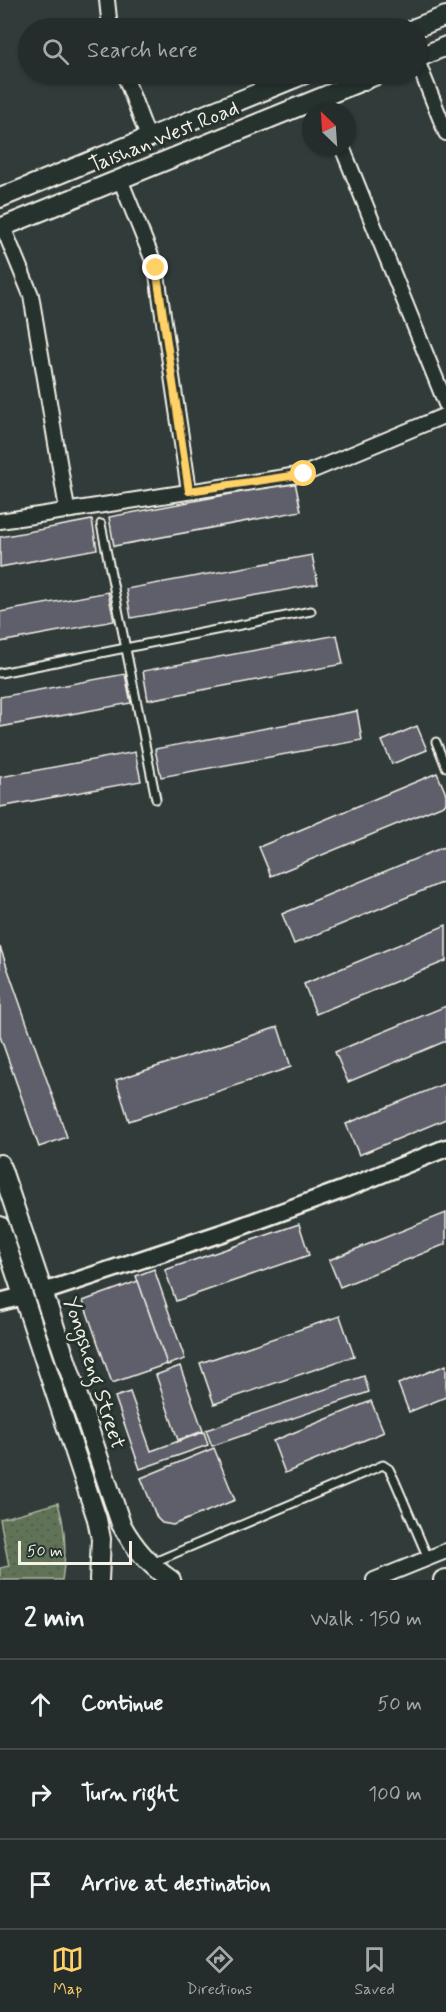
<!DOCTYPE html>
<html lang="en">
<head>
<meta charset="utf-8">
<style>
	:root { --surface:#252d2c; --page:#313938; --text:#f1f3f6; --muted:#a3a8a9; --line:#424948; --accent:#ffd166 }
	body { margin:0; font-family:Mynerve,sans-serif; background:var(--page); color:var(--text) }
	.compass { position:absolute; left:302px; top:102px; width:54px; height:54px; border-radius:50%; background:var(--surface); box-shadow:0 2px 4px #0004; rotate:335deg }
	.scale { position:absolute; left:18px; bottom:15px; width:114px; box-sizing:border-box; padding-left:6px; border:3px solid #f4f1e8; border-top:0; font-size:16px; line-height:21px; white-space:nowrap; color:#f4f1e8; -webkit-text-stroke:4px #26332d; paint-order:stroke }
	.stop { position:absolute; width:18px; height:18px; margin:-14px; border:4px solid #ffd166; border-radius:50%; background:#fff }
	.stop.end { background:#ffd166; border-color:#fff; box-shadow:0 2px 6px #0008 }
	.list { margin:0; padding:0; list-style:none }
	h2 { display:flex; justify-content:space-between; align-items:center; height:78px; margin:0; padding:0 24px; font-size:26px }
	h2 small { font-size:20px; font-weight:400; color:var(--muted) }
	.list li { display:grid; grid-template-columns:39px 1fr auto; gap:18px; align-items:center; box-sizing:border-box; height:90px; padding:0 24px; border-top:2px solid var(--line) }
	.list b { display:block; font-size:22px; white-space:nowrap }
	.list em { font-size:20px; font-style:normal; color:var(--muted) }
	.icon { flex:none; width:33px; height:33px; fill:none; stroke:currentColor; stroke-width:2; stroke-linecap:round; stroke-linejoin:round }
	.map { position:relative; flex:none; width:446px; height:1580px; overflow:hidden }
	.search { position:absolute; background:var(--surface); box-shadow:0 2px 4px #0004; left:18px; right:18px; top:18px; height:66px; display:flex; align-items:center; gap:15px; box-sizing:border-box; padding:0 21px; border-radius:33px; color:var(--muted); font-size:22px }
	.sheet { height:348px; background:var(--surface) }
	nav { display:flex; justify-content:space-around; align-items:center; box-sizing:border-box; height:84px; border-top:2px solid var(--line); background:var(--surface); font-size:16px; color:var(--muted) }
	nav a { display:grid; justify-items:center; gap:3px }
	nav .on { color:var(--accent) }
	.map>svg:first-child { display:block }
	.green { fill:url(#green-dots); stroke:#aab29f; stroke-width:1.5 }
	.building { fill:#5e5f6c; stroke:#f4f1e8; stroke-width:1.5 }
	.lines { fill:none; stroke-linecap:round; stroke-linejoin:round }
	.service-casing { stroke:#f4f1e8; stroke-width:11 }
	.minor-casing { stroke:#f4f1e8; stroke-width:18 }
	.tertiary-casing { stroke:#f4f1e8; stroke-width:21 }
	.secondary-casing { stroke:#f4f1e8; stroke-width:22 }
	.service { stroke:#26332d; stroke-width:7 }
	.minor { stroke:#26332d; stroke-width:14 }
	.tertiary { stroke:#26332d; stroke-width:16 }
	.secondary { stroke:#26332d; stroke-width:18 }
	.route { stroke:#ffd166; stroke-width:8 }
	.labels { text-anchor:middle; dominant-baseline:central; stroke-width:6; stroke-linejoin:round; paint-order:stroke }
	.street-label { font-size:21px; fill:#f4f1e8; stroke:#26332d }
</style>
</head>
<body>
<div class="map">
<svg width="446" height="1580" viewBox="0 0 446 1580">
	<defs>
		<pattern id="green-dots" width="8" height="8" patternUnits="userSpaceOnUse" patternTransform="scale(1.5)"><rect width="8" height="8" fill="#607356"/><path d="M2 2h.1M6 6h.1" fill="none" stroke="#535b4d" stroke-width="1.8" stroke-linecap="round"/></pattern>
	</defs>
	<rect width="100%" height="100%" fill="#313c3a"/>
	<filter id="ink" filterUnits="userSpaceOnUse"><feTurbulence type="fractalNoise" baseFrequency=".0167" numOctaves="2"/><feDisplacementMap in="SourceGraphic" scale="12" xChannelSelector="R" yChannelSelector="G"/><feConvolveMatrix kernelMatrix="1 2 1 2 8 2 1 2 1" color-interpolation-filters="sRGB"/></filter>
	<g filter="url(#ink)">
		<!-- green -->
		<path class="green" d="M58 1503C66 1529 67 1553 62 1580H0V1568L9 1566 0 1519Z"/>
		<!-- building -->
		<g class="building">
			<path d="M295 482 301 511 114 546 109 517Z"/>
			<path d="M92 520 97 549 0 567V537Z"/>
			<path d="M312 555 318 584 131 618 126 589Z"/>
			<path d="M108 592 114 621 0 642V612Z"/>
			<path d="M337 635 343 664 148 700 143 671Z"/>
			<path d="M125 674 131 703 0 727V697Z"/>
			<path d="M357 711 362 740 161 777 155 749Z"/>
			<path d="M417 726 427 750 392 764 382 741Z"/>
			<path d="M135 752 141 781 0 807V777Z"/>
			<path d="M437 773 446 794V804L271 876 259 847Z"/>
			<path d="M446 846V881L294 944 282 914Z"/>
			<path d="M446 925V961L316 1014 304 984Z"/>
			<path d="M0 947 67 1137 39 1147 0 1036Z"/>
			<path d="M446 1006V1041L348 1082 335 1052Z"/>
			<path d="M278 1027 291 1067 129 1121 116 1080Z"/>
			<path d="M446 1083V1119L359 1155 346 1124Z"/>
			<path d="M446 1213V1244L340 1287 329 1260Z"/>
			<path d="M299 1224 309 1255 176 1301 165 1270Z"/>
			<path d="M154 1269 185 1359 167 1365 136 1276Z"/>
			<path d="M138 1281 167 1364 112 1383 83 1301Z"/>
			<path d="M340 1316 354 1356 214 1404 200 1363Z"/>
			<path d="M446 1365V1397L409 1412 398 1384Z"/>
			<path d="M180 1366 203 1431 178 1440 156 1375Z"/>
			<path d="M364 1376 369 1392 212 1446 206 1430Z"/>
			<path d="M130 1392 151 1451 204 1432 208 1445 140 1469 115 1397Z"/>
			<path d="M371 1401 384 1432 285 1473 273 1441Z"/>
			<path d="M214 1448 235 1500 173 1525 162 1523 157 1518 141 1478Z"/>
		</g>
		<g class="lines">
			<defs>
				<g id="service">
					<path d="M101 524 156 799"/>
					<path d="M0 673 311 611"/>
					<path d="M436 742 446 767"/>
					<path d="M152 1563 383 1465 389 1469 394 1479 428 1558"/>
				</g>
				<g id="minor">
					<path d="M107 0 110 28"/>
					<path d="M418 63 446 133"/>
					<path d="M124 74 148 137"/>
					<path d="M322 97 328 111"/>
					<path d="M342 147 446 404"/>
					<path d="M120 179 156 268 189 491"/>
					<path d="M3 227 31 295 67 509"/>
					<path d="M0 521 304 474 446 415"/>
					<path d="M374 1580 446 1551"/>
				</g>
				<g id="tertiary">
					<path d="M43 1292 234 1229 342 1190 446 1148"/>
					<path d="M0 1302 23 1296"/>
				</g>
				<g id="secondary">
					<path d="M415 28 446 16"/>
					<path d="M418 58 446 46"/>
					<path d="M0 198 305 74"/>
					<path d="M0 228 379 74"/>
					<path d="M0 1164 121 1524C134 1548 149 1565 171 1580"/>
					<path d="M0 1226 97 1519 101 1539 99 1580"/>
					<path d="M443 1580 446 1579"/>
				</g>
			</defs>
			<!-- service casing -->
			<use href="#service" class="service-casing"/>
			<!-- minor casing -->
			<use href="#minor" class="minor-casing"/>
			<!-- tertiary casing -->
			<use href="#tertiary" class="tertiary-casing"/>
			<!-- secondary casing -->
			<use href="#secondary" class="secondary-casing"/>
			<!-- service -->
			<use href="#service" class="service"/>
			<!-- minor -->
			<use href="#minor" class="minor"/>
			<!-- tertiary -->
			<use href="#tertiary" class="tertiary"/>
			<!-- secondary -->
			<use href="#secondary" class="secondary"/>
		</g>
	</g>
	<g class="lines" filter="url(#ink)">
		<!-- route -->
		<path class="route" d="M156 268 189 491 304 474"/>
	</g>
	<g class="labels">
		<!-- street labels -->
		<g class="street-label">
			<text transform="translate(164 137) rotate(-22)">Taishan West Road</text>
			<text transform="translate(94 1373) rotate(72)">Yongsheng Street</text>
		</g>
	</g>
</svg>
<svg class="compass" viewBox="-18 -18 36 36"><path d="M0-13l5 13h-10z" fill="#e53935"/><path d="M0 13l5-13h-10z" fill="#a3a8a9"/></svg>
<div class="scale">50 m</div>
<div class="stop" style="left:304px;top:474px"></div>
<div class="stop end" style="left:156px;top:268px"></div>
<div class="search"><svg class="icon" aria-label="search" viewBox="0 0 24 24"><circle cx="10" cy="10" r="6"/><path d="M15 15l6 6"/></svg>Search here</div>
</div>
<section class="sheet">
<h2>2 min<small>Walk · 150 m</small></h2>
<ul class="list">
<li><svg class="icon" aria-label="ahead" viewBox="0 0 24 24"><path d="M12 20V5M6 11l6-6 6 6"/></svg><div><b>Continue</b></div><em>50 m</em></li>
<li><svg class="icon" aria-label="right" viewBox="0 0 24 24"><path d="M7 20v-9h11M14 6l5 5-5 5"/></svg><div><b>Turn right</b></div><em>100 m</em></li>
<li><svg class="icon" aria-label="arrive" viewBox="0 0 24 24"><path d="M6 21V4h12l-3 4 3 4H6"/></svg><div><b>Arrive at destination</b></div></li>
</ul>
</section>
<nav>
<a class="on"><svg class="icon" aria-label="map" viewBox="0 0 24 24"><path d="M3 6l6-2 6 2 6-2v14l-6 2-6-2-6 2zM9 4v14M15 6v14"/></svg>Map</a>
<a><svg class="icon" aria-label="directions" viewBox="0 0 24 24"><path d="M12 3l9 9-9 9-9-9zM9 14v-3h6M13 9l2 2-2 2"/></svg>Directions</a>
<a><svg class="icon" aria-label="saved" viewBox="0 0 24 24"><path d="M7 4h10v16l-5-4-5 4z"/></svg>Saved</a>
</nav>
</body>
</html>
